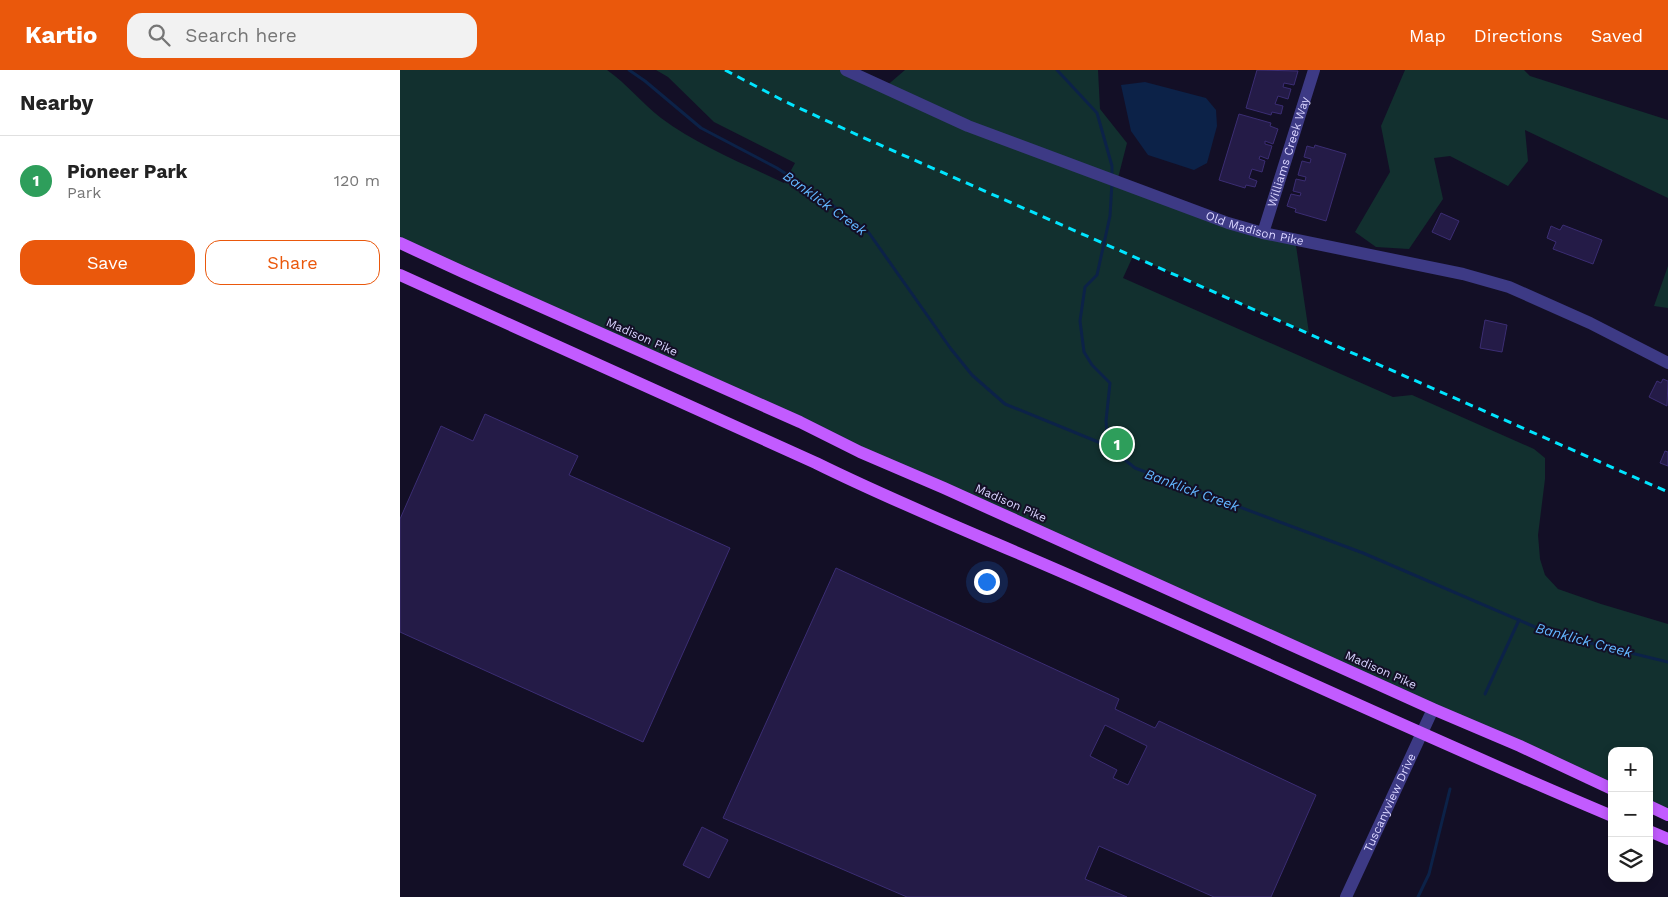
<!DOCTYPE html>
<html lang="en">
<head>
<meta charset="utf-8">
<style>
	:root { --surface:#fff; --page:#f2f2f2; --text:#222; --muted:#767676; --line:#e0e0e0; --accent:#ea580c }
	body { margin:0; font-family:"Work Sans",sans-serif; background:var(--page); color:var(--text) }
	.controls { position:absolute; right:15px; bottom:15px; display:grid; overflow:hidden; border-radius:10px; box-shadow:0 2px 8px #0003 }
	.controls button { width:45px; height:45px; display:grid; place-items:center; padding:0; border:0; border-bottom:1px solid var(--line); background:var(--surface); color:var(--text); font:25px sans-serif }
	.you { position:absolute; left:586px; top:511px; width:18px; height:18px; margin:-12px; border:4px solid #fff; border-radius:50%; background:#1a73e8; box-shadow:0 0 0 8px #1a73e833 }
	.badge { display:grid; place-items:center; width:32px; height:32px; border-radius:50%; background:var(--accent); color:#fff; font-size:16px; font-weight:700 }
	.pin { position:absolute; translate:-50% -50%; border:2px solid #fff; box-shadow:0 1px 5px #0006 }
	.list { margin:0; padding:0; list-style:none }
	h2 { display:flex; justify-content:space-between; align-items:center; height:65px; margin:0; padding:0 20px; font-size:21px }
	h2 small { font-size:16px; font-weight:400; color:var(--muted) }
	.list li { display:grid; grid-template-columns:32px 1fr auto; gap:15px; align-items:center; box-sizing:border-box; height:90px; padding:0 20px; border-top:1px solid var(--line) }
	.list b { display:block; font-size:19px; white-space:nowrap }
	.list p { margin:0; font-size:16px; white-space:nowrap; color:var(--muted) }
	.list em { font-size:16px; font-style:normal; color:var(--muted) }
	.actions { display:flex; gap:10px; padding:15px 20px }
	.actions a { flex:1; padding:11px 0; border:1px solid var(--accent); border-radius:15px; text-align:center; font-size:18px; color:var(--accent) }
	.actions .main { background:var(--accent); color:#fff }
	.icon { flex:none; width:28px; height:28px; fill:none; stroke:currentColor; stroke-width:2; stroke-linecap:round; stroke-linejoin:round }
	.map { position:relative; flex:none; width:1268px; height:827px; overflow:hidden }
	header { display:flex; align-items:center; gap:30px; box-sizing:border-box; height:70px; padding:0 25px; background:var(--accent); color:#fff }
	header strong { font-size:24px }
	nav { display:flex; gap:28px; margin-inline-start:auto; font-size:18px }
	.search { width:350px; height:45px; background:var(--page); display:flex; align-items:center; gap:12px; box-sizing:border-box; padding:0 18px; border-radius:15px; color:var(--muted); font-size:19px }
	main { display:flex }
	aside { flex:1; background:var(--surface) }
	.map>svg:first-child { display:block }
	.green { fill:#12302f }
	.water { fill:#0c2248 }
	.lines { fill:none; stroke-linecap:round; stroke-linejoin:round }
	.stream { stroke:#0c2248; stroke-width:3 }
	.building { fill:#241b47; stroke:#3b2d73; fill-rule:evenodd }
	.minor { stroke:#3d3a85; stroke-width:12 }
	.primary { stroke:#c25bff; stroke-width:12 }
	.rail { stroke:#00e5ff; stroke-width:3; stroke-dasharray:8 6; stroke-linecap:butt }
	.labels { text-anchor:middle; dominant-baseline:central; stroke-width:4; stroke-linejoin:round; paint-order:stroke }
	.street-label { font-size:12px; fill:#d9d4ff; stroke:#130f26 }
	.water-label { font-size:14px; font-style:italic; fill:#62b6ff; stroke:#130f26 }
</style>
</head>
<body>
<header>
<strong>Kartio</strong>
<div class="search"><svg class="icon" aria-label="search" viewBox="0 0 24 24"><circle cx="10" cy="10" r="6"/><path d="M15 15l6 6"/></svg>Search here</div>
<nav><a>Map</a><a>Directions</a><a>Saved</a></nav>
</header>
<main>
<aside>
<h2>Nearby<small></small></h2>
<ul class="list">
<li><span class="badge" style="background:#2e9e5b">1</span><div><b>Pioneer Park</b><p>Park</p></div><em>120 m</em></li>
</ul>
<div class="actions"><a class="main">Save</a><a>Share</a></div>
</aside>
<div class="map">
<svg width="1268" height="827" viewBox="0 0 1268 827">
	<rect width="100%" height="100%" fill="#130f26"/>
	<!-- green -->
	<g class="green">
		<path d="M0 0H207C227 14 242 33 261 48 297 75 344 94 384 113L395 93 314 52 268 7 256 0H446L484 18 505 0H698L700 39 727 73 717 112 895 169 909 263 733 186 723 208 993 327 1012 325 1134 379 1145 388V409L1138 465 1140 489 1145 505 1158 519 1201 534 1268 554V745L1249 736V681H1212V719L0 173Z"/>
		<path d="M1005 0H1124L1130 6 1268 50V128L1125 60 1128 91 1108 116 1050 86 1034 88 1043 129 1009 179 976 177 955 162 990 102 981 56Z"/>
		<path d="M1268 196V238L1254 236Z"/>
	</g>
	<!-- water -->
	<path class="water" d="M745 12 806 28 816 40 817 56 807 93 794 100 748 85 731 61 721 15Z"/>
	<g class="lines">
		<!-- stream -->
		<g class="stream">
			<path d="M229 0 245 11 301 58 377 98 420 126 469 163 551 279 572 305 605 334 708 376 735 398 963 483 1149 563 1268 592"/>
			<path d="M657 0 697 43 712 96V106"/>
			<path d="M708 376 706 351 710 313 692 295 684 282 680 251 685 217 697 205 710 146 712 112"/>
			<path d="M1085 624 1119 550"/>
			<path d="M1018 827 1029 804 1050 719"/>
		</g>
	</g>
	<!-- building -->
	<g class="building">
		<path d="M857 0 898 1 894 15 884 13 883 17 891 19 888 29 878 26 875 34 883 36 881 44 872 42 871 45 846 38Z"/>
		<path d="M839 44 871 53 870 56 878 59 873 74 865 71V74L872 76 868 89 860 86 859 89 865 91 862 102 852 99 849 108 857 111 855 117 846 115 845 118 819 110Z"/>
		<path d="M915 75 946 84 926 151 895 142 896 139 887 136 891 124 900 126 901 123 893 121 896 109 905 111 906 107 898 105 902 91 910 93 911 89 904 87 907 76 914 78Z"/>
		<path d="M1041 143 1059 151 1050 170 1032 162Z"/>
		<path d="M1163 155 1202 170 1193 194 1153 179 1156 172 1147 168 1151 156 1160 160Z"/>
		<path d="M1085 250 1107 255 1102 282 1080 278Z"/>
		<path d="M1263 309 1268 311 1267 336 1249 327 1257 311 1261 313Z"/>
		<path d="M85 344 178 386 169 405 330 478 243 672 0 562V449L41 356 73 371Z"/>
		<path d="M1265 381 1268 382V396L1260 393Z"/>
		<path d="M436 498 719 629 715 639 755 658 759 651 916 725 871 827H814L699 776 685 809 727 827H507L323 748ZM705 655 747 676 728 715 713 708 717 700 690 686Z"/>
		<path d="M302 757 328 770 309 808 283 795Z"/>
	</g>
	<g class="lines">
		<!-- minor -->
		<g class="minor">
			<path id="s1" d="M446 0 568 56 828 153 863 163 1063 204 1109 217 1190 253 1268 293"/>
			<path id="s2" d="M863 163 914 0"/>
			<path id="s3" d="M946 827 1033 639"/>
		</g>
		<!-- primary -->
		<g class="primary">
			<path d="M0 173 63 202 400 352 460 382 544 418 1033 639 1120 676 1212 719"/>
			<path d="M0 205 416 393C507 438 602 475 696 517 868 593 1038 673 1212 746"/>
			<path d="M1249 736 1268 745"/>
			<path d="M1249 761 1268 769"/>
		</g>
		<!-- rail -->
		<path class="rail" d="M325 0 386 32 462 67 1268 422"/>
	</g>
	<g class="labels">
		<!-- street labels -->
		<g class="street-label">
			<text stroke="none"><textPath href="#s2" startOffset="85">Williams Creek Way</textPath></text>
			<text stroke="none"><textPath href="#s1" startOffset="439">Old Madison Pike</textPath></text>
			<text transform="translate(242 267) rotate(24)">Madison Pike</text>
			<text transform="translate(611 433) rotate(24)">Madison Pike</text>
			<text transform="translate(981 600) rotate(24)">Madison Pike</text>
			<text stroke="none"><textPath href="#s3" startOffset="104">Tuscanyview Drive</textPath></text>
		</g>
		<!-- water labels -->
		<g class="water-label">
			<text transform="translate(425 133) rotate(36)">Banklick Creek</text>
			<text transform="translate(792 420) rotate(20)">Banklick Creek</text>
			<text transform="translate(1184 570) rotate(15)">Banklick Creek</text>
		</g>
	</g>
</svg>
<div class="controls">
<button>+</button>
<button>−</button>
<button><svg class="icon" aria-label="layers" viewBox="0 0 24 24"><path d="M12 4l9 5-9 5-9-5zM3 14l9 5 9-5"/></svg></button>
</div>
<div class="you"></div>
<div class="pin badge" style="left:717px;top:374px;background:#2e9e5b">1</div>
</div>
</main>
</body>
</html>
